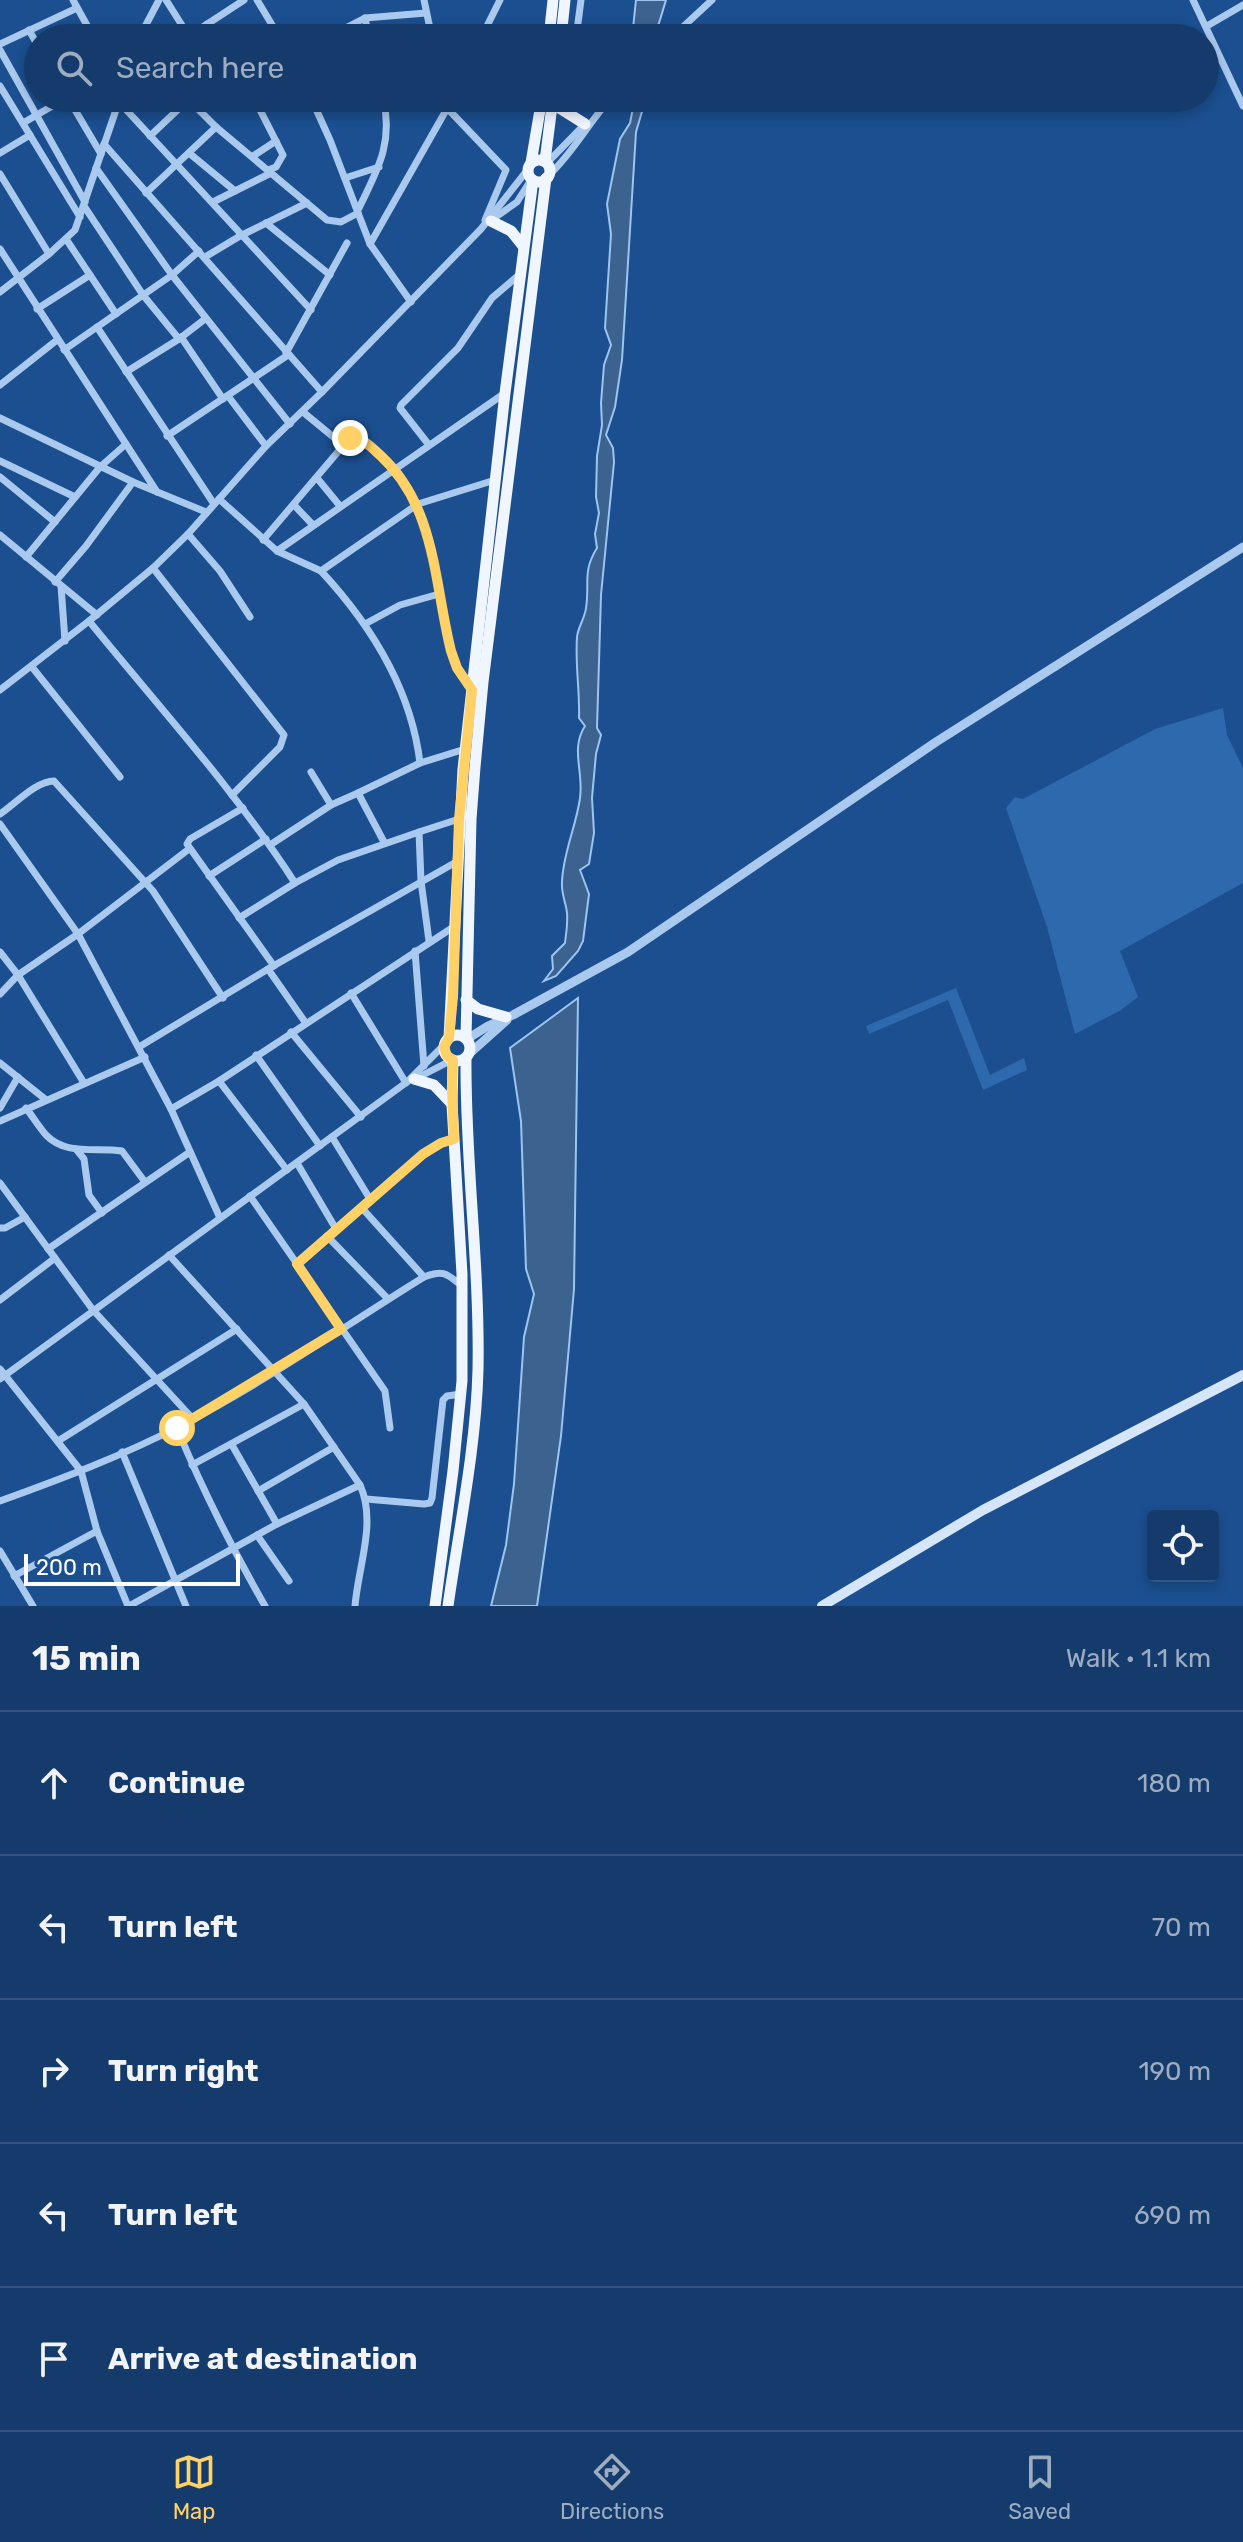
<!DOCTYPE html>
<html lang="en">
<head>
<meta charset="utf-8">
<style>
	:root { --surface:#143b6b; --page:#1d4271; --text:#f1f3f6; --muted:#9dadc1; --line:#33557e; --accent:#ffd166 }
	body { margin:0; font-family:Rubik,sans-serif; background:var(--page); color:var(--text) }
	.controls { position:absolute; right:24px; bottom:24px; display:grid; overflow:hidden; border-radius:8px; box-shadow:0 4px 12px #0003 }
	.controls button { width:72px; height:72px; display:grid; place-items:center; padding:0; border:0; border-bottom:2px solid var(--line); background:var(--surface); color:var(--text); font:40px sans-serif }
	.scale { position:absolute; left:24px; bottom:20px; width:216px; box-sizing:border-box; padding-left:8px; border:4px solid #fff; border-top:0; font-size:22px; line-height:28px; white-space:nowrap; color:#fff; -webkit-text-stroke:6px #1b4f8f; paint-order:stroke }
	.stop { position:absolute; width:24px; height:24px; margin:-18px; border:6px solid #ffd166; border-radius:50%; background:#fff }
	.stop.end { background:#ffd166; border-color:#fff; box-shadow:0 2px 8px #0008 }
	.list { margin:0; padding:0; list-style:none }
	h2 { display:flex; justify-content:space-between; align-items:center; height:104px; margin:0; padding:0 32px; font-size:34px }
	h2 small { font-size:26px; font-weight:400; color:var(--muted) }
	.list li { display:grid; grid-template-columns:52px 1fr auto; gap:24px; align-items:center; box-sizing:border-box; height:144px; padding:0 32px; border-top:2px solid var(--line) }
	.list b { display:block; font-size:30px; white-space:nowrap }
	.list em { font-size:26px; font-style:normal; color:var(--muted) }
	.icon { flex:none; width:44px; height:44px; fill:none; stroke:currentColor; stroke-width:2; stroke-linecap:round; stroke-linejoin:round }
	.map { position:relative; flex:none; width:1243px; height:1606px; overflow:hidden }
	.search { position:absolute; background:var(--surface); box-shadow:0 4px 12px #0003; left:24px; right:24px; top:24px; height:88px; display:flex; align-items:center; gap:20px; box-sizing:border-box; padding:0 28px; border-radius:44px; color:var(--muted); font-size:30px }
	.sheet { height:824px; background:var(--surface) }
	nav { display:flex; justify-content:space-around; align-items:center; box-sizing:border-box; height:112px; border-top:2px solid var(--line); background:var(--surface); font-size:22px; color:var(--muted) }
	nav a { display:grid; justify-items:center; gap:4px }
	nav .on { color:var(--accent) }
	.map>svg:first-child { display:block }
	.green { fill:#2e69ad }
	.water { fill:#3c6290; stroke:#9cc4f0; stroke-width:2 }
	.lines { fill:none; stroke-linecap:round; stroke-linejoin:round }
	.minor { stroke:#a9c9ee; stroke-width:7 }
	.tertiary { stroke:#a9c9ee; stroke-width:9 }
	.secondary { stroke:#d6e6fa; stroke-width:10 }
	.primary { stroke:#f0f6ff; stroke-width:11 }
	.route { stroke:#ffd166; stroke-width:10 }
</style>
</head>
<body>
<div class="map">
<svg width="1243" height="1606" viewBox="0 0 1243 1606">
	<rect width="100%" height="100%" fill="#1b4f8f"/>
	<!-- green -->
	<g class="green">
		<path d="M1223 708 1227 735 1243 768V883L1120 951 1138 997 1121 1010 1075 1034 1047 927 1006 808 1015 797 1023 799 1155 729Z"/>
		<path d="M956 988 990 1075 1024 1058 1027 1070 983 1090 948 1000 869 1034 866 1026Z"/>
	</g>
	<!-- water -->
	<g class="water">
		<path d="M636 0H666L659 23 650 38H632Z"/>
		<path d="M635 98H646L636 132 622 360 615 407 606 435 613 448 614 462 601 595 597 728 601 735 596 754 592 798 594 833 589 864 580 870 589 894 583 941 578 951 556 976 544 981 553 969 552 956 565 943C566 934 568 923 567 913 566 903 561 893 562 882 563 853 576 827 580 798 584 772 570 749 585 726L579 718C580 691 575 665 577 637 578 627 585 618 586 608 590 583 582 572 597 548L595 534 599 513 596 497 597 456 602 425 601 403 604 365 611 345 605 328 611 234 607 204 620 139 630 123Z"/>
		<path d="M578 998 574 1289 561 1436 537 1606H491L506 1545 514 1484 524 1337 534 1294 526 1269 521 1121 510 1048Z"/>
	</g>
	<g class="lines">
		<!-- minor -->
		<g class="minor">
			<path d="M73 0 94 38"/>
			<path d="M166 0 190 38"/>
			<path d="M257 0 280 38"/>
			<path d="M424 0 432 38"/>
			<path d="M1193 0 1243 106"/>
			<path d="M365 18 369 38"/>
			<path d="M207 24 217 38"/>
			<path d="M1207 26 1243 5"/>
			<path d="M29 30 38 46"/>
			<path d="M189 36 244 0"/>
			<path d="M139 38 159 0"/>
			<path d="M326 38 365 18 426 13"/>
			<path d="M481 38 500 0"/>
			<path d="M576 38 581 0"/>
			<path d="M671 38 712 0"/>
			<path d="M0 44 77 8"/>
			<path d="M0 50 85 202"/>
			<path d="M0 86 80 217"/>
			<path d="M68 98 101 154"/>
			<path d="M124 98 119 102 311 310"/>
			<path d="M187 98 216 127 327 220 341 222 358 213"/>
			<path d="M254 98 283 155 276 167 268 170"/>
			<path d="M311 98 330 140 370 244 411 302"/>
			<path d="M446 98 448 109 506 170 485 220"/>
			<path d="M23 123 66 98"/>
			<path d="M150 136 188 100"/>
			<path d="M104 144 322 392"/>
			<path d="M0 153 30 135"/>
			<path d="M189 153 235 191"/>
			<path d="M253 156 276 141"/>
			<path d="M547 163 585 124"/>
			<path d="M96 168 172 275 290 424"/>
			<path d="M0 174 49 254"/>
			<path d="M549 175C573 153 589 122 611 98"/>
			<path d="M345 178 379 167"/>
			<path d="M146 193 216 127"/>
			<path d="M213 202 271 173"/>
			<path d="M84 206 143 295 179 339"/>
			<path d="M358 210C377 171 394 143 383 98"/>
			<path d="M490 221 517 202 529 183"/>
			<path d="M266 223 330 275"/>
			<path d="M66 239 116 314"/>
			<path d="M370 244 453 98"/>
			<path d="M0 249 157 492"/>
			<path d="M205 257 240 236 307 203"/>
			<path d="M0 292 49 254 75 230 119 101"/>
			<path d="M37 309 90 275"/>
			<path d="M97 327 214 504"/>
			<path d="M181 337 223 399"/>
			<path d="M64 350 172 275 199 251"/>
			<path d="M286 353 347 243"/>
			<path d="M126 372 179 339 205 319"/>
			<path d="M0 385 57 340"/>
			<path d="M228 396 266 446"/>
			<path d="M303 412 343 445"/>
			<path d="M0 418 133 482 206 512"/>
			<path d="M167 436 288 355"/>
			<path d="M429 445 400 408 401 405 458 348 492 298 520 274"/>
			<path d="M0 461 75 497"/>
			<path d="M0 477 55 522"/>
			<path d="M317 478 340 506"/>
			<path d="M219 499 277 551 321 571 418 504 495 480"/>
			<path d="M294 505 313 525"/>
			<path d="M188 534 220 571 250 617"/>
			<path d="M0 535 97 615"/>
			<path d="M263 540 348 440 356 437C365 441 373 449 381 456 437 507 433 582 451 651L457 668 470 688"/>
			<path d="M277 551 505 393"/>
			<path d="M26 557 100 467 126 444"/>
			<path d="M153 568 284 735 280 747 232 795"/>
			<path d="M321 571C371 625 411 688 420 763L465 749"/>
			<path d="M55 582 86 546 133 482"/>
			<path d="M61 586 65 641"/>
			<path d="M89 621C159 707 235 790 295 883"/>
			<path d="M365 624 400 605 439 594"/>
			<path d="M32 667 120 777"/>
			<path d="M0 690 89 621 153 568 188 534 266 446 322 392 481 229 529 168"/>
			<path d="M311 772 331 805"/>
			<path d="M358 793 420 763"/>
			<path d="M243 808 190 839 187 844 274 966"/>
			<path d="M0 814C15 804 36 781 54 781L153 891 223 998"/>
			<path d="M0 824 78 934 171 1109 220 1218"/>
			<path d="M419 832 459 819"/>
			<path d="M270 845 331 805 358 793 384 842"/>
			<path d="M209 876 266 839"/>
			<path d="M239 918 295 883 338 860 419 832 421 881 429 941"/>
			<path d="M415 951 424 1066"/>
			<path d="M0 952 18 975 84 1083"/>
			<path d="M268 969 305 1022"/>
			<path d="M351 993 406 1083"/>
			<path d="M0 994 18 975 78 934 189 849"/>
			<path d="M291 1032 361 1117"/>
			<path d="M139 1047 268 969 458 861"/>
			<path d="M256 1055 320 1146"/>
			<path d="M0 1063 45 1099"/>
			<path d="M417 1078 452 1060"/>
			<path d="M219 1081 287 1170"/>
			<path d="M0 1108 18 1077"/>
			<path d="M26 1108C33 1117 39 1127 46 1135 66 1156 96 1147 122 1151L145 1182"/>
			<path d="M171 1109 219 1081 455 926"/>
			<path d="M0 1121 145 1057"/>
			<path d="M332 1137 370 1199"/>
			<path d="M76 1149 84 1159 89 1195 102 1213"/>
			<path d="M297 1163 336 1229"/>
			<path d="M0 1183 93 1310 193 1419"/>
			<path d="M250 1196 385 1391 390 1428"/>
			<path d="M361 1207 424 1277"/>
			<path d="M0 1228H5L25 1217"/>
			<path d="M327 1236 388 1299"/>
			<path d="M48 1249 190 1152"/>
			<path d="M169 1255 304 1404 360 1485C377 1522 358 1567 355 1606"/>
			<path d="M297 1264 423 1154 441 1143 454 1139"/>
			<path d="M0 1300 55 1258"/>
			<path d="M0 1369 81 1471 97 1531 128 1606"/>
			<path d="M0 1379 407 1082 446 1043"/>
			<path d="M177 1428C202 1489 232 1548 265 1606"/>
			<path d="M58 1441 237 1329"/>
			<path d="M232 1445 277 1524"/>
			<path d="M122 1452 186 1606"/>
			<path d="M192 1465 304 1404"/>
			<path d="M258 1491 334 1447"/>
			<path d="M366 1499 424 1504 430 1503 432 1498 443 1400 447 1396 461 1394"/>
			<path d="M0 1501C61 1479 122 1456 180 1426 264 1383 343 1327 424 1277 444 1269 447 1274 462 1286"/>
			<path d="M257 1535 289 1581"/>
			<path d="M0 1551 33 1606"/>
			<path d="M14 1576 97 1531"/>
			<path d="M129 1606 277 1524 360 1485"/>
		</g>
		<!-- tertiary -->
		<g class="tertiary">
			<path d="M467 1039 488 1026 513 1015 628 952 936 742 1243 547"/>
			<path d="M469 1054 507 1020"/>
		</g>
		<!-- secondary -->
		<path class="secondary" d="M822 1606 983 1510 1243 1375"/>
		<!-- primary -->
		<g class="primary">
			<path d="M549 38 553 0"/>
			<path d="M561 38 565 0"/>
			<path d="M553 104 585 124"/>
			<circle cx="539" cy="171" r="11"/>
			<path d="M545 161 553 98"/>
			<path d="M531 163 542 98"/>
			<path d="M491 221 511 231 523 246"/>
			<path d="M466 1000 478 1009 506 1017"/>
			<circle cx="457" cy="1048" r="13"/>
			<path d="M449 1038 463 769 505 393 533 180"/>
			<path d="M466 1038 471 819 475 767 483 682 546 178"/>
			<path d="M414 1079 434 1085 452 1104"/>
			<path d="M435 1606 453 1471 462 1381V1274L452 1105 453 1060"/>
			<path d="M448 1606C459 1529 476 1447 478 1370 480 1266 465 1162 466 1058"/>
		</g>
	</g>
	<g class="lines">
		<!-- route -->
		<path class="route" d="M177 1428 341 1329 297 1264 423 1154 441 1143 454 1139 452 1086 453 1060 447 1056 444 1047 449 1038 453 997 459 819 472 690 457 668 451 651C434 583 436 507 381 456 372 448 363 437 350 438"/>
	</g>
</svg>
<div class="controls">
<button><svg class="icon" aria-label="locate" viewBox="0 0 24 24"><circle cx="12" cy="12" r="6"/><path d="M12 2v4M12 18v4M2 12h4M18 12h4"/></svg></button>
</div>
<div class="scale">200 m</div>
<div class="stop" style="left:177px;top:1428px"></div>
<div class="stop end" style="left:350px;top:438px"></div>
<div class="search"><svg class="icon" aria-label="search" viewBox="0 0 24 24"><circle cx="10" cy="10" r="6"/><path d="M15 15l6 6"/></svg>Search here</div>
</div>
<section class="sheet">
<h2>15 min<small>Walk · 1.1 km</small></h2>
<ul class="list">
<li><svg class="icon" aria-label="ahead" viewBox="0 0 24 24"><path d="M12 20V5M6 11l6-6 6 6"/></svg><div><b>Continue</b></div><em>180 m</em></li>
<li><svg class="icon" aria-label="left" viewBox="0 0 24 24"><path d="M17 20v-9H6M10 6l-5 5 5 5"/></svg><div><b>Turn left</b></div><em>70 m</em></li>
<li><svg class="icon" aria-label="right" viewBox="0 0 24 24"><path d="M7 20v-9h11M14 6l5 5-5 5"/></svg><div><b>Turn right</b></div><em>190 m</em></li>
<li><svg class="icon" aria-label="left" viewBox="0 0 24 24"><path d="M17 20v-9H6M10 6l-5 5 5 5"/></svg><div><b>Turn left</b></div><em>690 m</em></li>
<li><svg class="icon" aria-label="arrive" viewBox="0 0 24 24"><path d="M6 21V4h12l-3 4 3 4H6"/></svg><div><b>Arrive at destination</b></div></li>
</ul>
</section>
<nav>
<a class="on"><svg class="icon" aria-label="map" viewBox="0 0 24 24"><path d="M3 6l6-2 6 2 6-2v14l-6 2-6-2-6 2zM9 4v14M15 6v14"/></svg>Map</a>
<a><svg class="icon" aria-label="directions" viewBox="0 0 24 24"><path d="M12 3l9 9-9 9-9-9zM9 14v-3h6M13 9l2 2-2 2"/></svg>Directions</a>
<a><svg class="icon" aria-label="saved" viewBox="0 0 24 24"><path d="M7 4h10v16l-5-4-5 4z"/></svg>Saved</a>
</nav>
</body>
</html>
